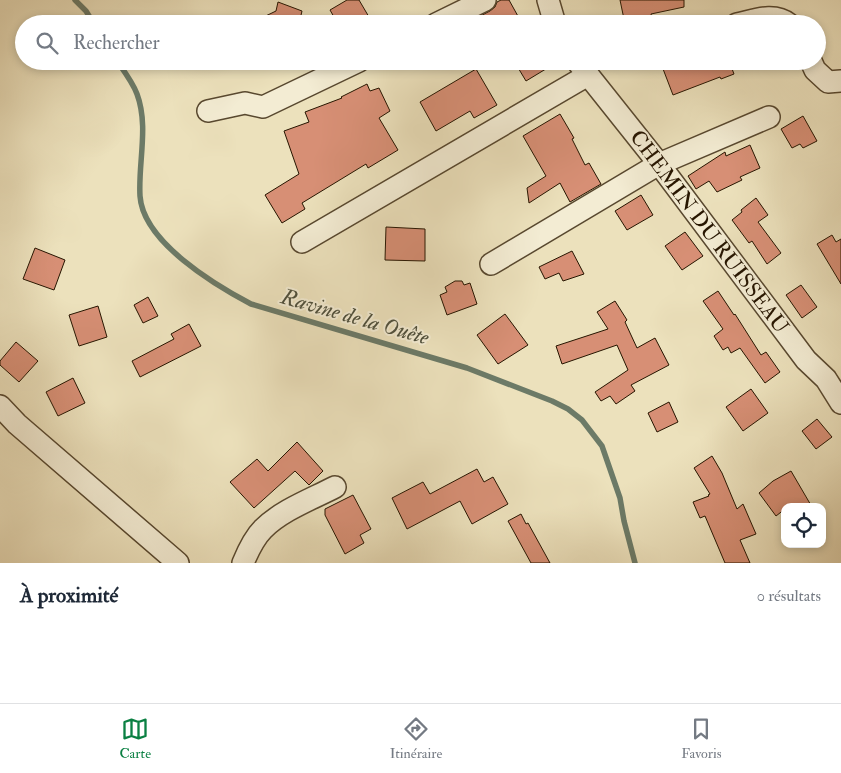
<!DOCTYPE html>
<html lang="fr">
<head>
<meta charset="utf-8">
<style>
	:root { --surface:#fff; --page:#f6f6f7; --text:#1f2937; --muted:#747a83; --line:#e0e1e3; --accent:#0b8043 }
	body { margin:0; font-family:"IM FELL Double Pica",serif; background:var(--page); color:var(--text) }
	.controls { position:absolute; right:15px; bottom:15px; display:grid; overflow:hidden; border-radius:10px; box-shadow:0 2px 8px #0003 }
	.controls button { width:45px; height:45px; display:grid; place-items:center; padding:0; border:0; border-bottom:1px solid var(--line); background:var(--surface); color:var(--text); font:25px sans-serif }
	.list { margin:0; padding:0; list-style:none }
	h2 { display:flex; justify-content:space-between; align-items:center; height:65px; margin:0; padding:0 20px; font-size:21px }
	h2 small { font-size:16px; font-weight:400; color:var(--muted) }
	.icon { flex:none; width:28px; height:28px; fill:none; stroke:currentColor; stroke-width:2; stroke-linecap:round; stroke-linejoin:round }
	.map { position:relative; flex:none; width:841px; height:563px; overflow:hidden }
	.search { position:absolute; background:var(--surface); box-shadow:0 2px 8px #0003; left:15px; right:15px; top:15px; height:55px; display:flex; align-items:center; gap:12px; box-sizing:border-box; padding:0 18px; border-radius:28px; color:var(--muted); font-size:19px }
	.sheet { height:140px; background:var(--surface) }
	nav { display:flex; justify-content:space-around; align-items:center; box-sizing:border-box; height:70px; border-top:1px solid var(--line); background:var(--surface); font-size:14px; color:var(--muted) }
	nav a { display:grid; justify-items:center; gap:2px }
	nav .on { color:var(--accent) }
	.map>svg:first-child { display:block }
	.lines { fill:none; stroke-linecap:round; stroke-linejoin:round }
	.stream { stroke:#6c7a67; stroke-width:5.5 }
	.building { fill:#d78f75; stroke:#261500 }
	.minor-casing { stroke:#58482f; stroke-width:24 }
	.minor { stroke:#f3ecd3; stroke-width:21 }
	.labels { text-anchor:middle; dominant-baseline:central; stroke-width:4; stroke-linejoin:round; paint-order:stroke }
	.street-label { font-size:21px; fill:#261500; stroke:#f3ecd3 }
	.water-label { font-size:22px; font-style:italic; fill:#4f503c; stroke:#f3ecd3 }
</style>
</head>
<body>
<div class="map">
<svg width="841" height="563" viewBox="0 0 841 563">
	<rect width="100%" height="100%" fill="#ece1bc"/>
	<filter id="stains"><feTurbulence type="fractalNoise" baseFrequency=".004" numOctaves="4"/><feColorMatrix values="0 0 0 0 .2 0 0 0 0 .09 0 0 0 0 .02 0 0 0 .5 -.17"/></filter>
	<radialGradient id="worn" r=".72"><stop offset=".6" stop-color="#630" stop-opacity="0"/><stop offset="1" stop-color="#630" stop-opacity=".3"/></radialGradient>
	<g class="lines">
		<!-- stream -->
		<g class="stream">
			<path d="M75 0 86 11 94 24"/>
			<path d="M117 61C124 71 133 83 137 94 149 126 138 163 140 196 143 242 215 285 251 304L467 368 552 401 568 409 582 420 602 446 620 498 624 521 635 563"/>
		</g>
	</g>
	<!-- building -->
	<g class="building">
		<path d="M347 0H359L369 17 357 24H338L330 10Z"/>
		<path d="M501 0H509L519 18 507 24H465L490 11 495 7 497 2Z"/>
		<path d="M620 0H684V7L651 14 652 18 625 24Z"/>
		<path d="M278 2 302 11 299 24H249L276 11Z"/>
		<path d="M514 61H559L526 81Z"/>
		<path d="M660 61H729L734 74 721 79 720 77 673 95Z"/>
		<path d="M476 69 497 105 474 118 470 111 436 131 420 102Z"/>
		<path d="M367 84 370 91 379 88 390 111 379 118 398 150 368 168 366 164 302 203 305 209 282 223 265 195 299 174 284 131 309 122 305 112 342 98 341 97Z"/>
		<path d="M560 114 574 138 572 139 585 165 589 163 601 184 570 202 560 183 529 203 527 188 546 176 523 136Z"/>
		<path d="M803 116 817 141 803 148 800 144 792 148 781 129Z"/>
		<path d="M750 145 760 168 740 177 742 180 717 192 709 181 696 189 688 176 725 152 726 156Z"/>
		<path d="M641 195 653 215 627 230 615 211Z"/>
		<path d="M756 198 768 215 758 222 781 253 767 264 752 241 749 243 732 220 742 212 741 210Z"/>
		<path d="M386 227 425 229V261L385 260Z"/>
		<path d="M685 232 703 256 682 270 665 246Z"/>
		<path d="M832 235 836 242 841 239V284L817 244Z"/>
		<path d="M35 248 65 260 54 290 23 279Z"/>
		<path d="M572 251 584 274 563 281 559 273 545 279 539 267Z"/>
		<path d="M455 281H462L464 285 470 283 477 304 447 315 440 295 447 292 445 287Z"/>
		<path d="M801 285 817 307 802 318 786 295Z"/>
		<path d="M718 291 734 315 735 314 761 355 766 352 780 372 765 383 740 348 731 353 728 347 723 350 714 336 723 329 703 301Z"/>
		<path d="M148 297 158 316 143 323 134 305Z"/>
		<path d="M615 301 627 320 625 322 637 348 655 338 669 365 631 385 635 391 616 404 610 396 601 401 595 392 628 370 617 345 562 364 556 346 608 329 597 312Z"/>
		<path d="M98 306 107 337 79 346 69 315Z"/>
		<path d="M505 314 528 345 498 364 477 335Z"/>
		<path d="M189 324 201 346 140 377 132 361 174 339 171 334Z"/>
		<path d="M16 342 38 361 19 382 0 365V361Z"/>
		<path d="M73 378 85 403 58 416 46 392Z"/>
		<path d="M751 389 768 413 743 431 726 407Z"/>
		<path d="M669 402 678 422 657 432 648 413Z"/>
		<path d="M817 419 832 437 816 449 802 431Z"/>
		<path d="M297 442 323 471 309 485 295 471 254 508 230 482 257 459 268 471Z"/>
		<path d="M712 456 722 473 737 509 743 504 756 534 740 540 750 563H725L705 516 700 518 693 502 709 496 708 495 710 494 694 468Z"/>
		<path d="M477 469 484 482 493 477 508 504 472 524 460 501 407 529 392 498 423 482 430 494Z"/>
		<path d="M791 471 812 507H785V509L776 516 759 493 773 481Z"/>
		<path d="M353 495 371 529 360 535 364 543 345 554 325 515V509Z"/>
		<path d="M521 514 526 524 528 523 550 563H531L508 521Z"/>
	</g>
	<g class="lines">
		<defs>
			<g id="minor">
				<path d="M548 0 555 24"/>
				<path d="M436 24 485 0"/>
				<path d="M737 24C755 20 774 12 789 24"/>
				<path d="M577 61 659 164 806 360 826 379 841 403"/>
				<path d="M811 61 815 70 828 82 841 81"/>
				<path d="M208 111 245 103 263 107 359 61"/>
				<path d="M302 242 588 75"/>
				<path d="M491 264 659 164 769 117"/>
				<path d="M0 406 17 424 178 563"/>
				<path d="M243 563C248 551 254 538 263 529 282 510 312 499 335 487"/>
			</g>
		</defs>
		<!-- minor casing -->
		<use href="#minor" class="minor-casing"/>
		<!-- minor -->
		<use href="#minor" class="minor"/>
	</g>
	<g class="labels">
		<!-- street labels -->
		<g class="street-label">
			<text transform="translate(709 232) rotate(53)">CHEMIN DU RUISSEAU</text>
		</g>
		<!-- water labels -->
		<g class="water-label">
			<text transform="translate(355 317) rotate(16)">Ravine de la Ouête</text>
		</g>
	</g>
	<rect width="100%" height="100%" filter="url(#stains)"/>
	<rect width="100%" height="100%" fill="url(#worn)"/>
</svg>
<div class="controls">
<button><svg class="icon" aria-label="locate" viewBox="0 0 24 24"><circle cx="12" cy="12" r="6"/><path d="M12 2v4M12 18v4M2 12h4M18 12h4"/></svg></button>
</div>
<div class="search"><svg class="icon" aria-label="search" viewBox="0 0 24 24"><circle cx="10" cy="10" r="6"/><path d="M15 15l6 6"/></svg>Rechercher</div>
</div>
<section class="sheet">
<h2>À proximité<small>0 résultats</small></h2>
<ul class="list">
</ul>
</section>
<nav>
<a class="on"><svg class="icon" aria-label="map" viewBox="0 0 24 24"><path d="M3 6l6-2 6 2 6-2v14l-6 2-6-2-6 2zM9 4v14M15 6v14"/></svg>Carte</a>
<a><svg class="icon" aria-label="directions" viewBox="0 0 24 24"><path d="M12 3l9 9-9 9-9-9zM9 14v-3h6M13 9l2 2-2 2"/></svg>Itinéraire</a>
<a><svg class="icon" aria-label="saved" viewBox="0 0 24 24"><path d="M7 4h10v16l-5-4-5 4z"/></svg>Favoris</a>
</nav>
</body>
</html>
